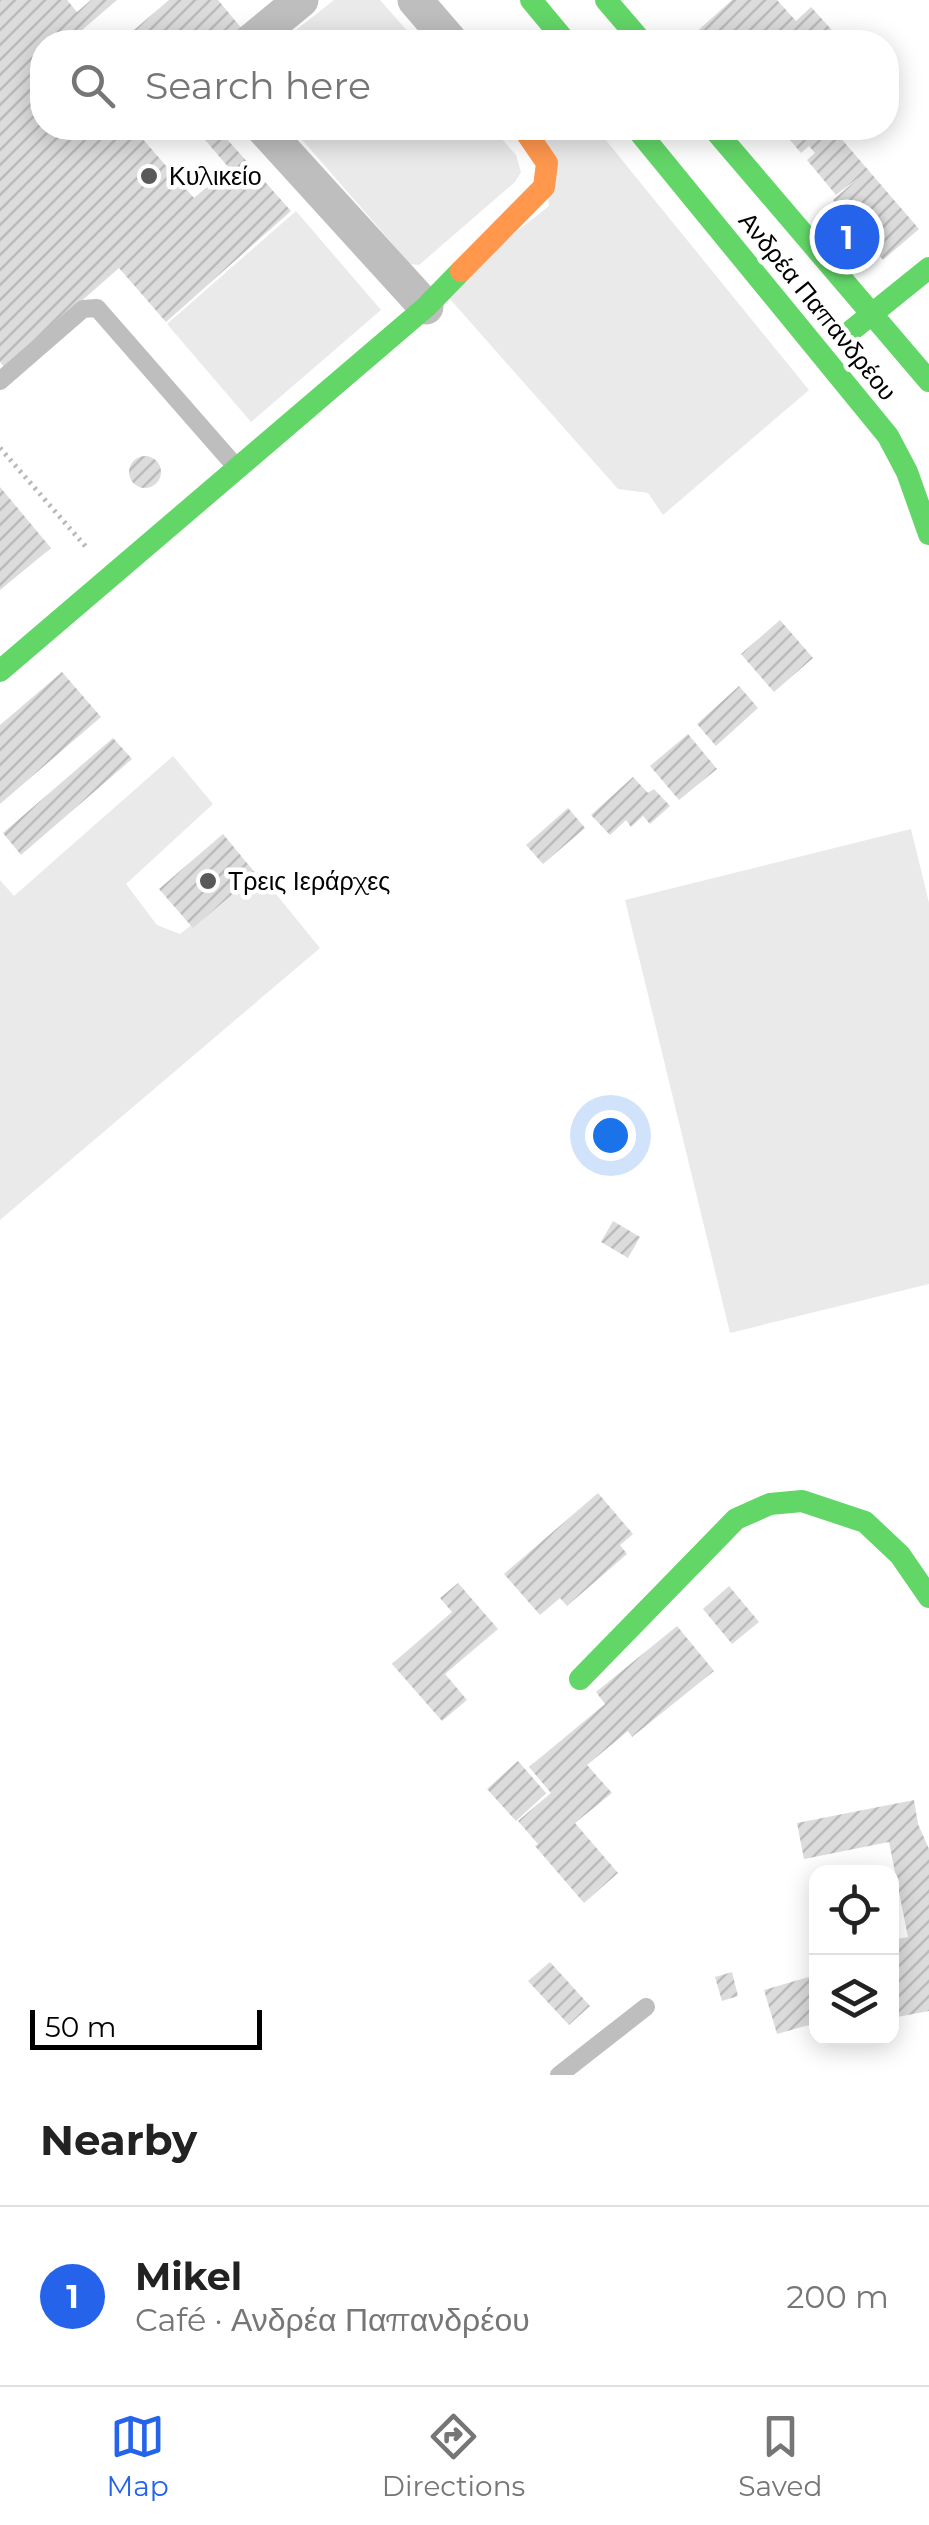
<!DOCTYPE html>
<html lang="en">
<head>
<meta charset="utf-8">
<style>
	:root { --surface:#fff; --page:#f2f2f2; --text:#222; --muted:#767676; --line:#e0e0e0; --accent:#2563eb }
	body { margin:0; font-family:Montserrat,sans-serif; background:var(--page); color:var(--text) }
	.controls { position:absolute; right:30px; bottom:30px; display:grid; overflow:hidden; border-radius:20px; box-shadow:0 5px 25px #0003 }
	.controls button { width:90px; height:90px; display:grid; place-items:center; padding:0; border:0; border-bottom:2px solid var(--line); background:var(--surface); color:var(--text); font:50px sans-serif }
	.scale { position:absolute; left:30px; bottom:25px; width:232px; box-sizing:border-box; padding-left:10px; border:5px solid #000; border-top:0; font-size:28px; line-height:35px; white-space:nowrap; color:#000; -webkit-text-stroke:8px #fff; paint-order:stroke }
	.you { position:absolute; left:610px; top:1135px; width:35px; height:35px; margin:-25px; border:8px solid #fff; border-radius:50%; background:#1a73e8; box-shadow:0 0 0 15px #1a73e833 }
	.badge { display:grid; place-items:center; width:65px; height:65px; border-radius:50%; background:var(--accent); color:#fff; font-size:32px; font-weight:700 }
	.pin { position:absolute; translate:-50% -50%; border:5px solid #fff; box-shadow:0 2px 10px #0006 }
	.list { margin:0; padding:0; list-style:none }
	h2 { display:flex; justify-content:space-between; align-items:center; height:130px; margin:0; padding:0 40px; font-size:42px }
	h2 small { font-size:32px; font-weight:400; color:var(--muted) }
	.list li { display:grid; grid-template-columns:65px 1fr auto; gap:30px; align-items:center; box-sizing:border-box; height:180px; padding:0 40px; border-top:2px solid var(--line) }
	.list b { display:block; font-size:38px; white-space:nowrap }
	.list p { margin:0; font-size:32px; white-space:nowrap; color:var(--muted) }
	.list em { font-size:32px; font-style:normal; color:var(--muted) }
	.icon { flex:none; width:55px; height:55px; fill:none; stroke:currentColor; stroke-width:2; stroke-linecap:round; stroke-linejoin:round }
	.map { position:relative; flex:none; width:929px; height:2075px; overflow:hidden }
	.search { position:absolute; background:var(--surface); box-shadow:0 5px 25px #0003; left:30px; right:30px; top:30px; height:110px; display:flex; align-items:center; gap:25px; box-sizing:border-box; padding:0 35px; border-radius:40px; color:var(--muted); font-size:38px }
	.sheet { height:310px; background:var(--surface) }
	nav { display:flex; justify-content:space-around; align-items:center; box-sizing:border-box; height:140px; border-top:2px solid var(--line); background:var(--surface); font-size:28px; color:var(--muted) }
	nav a { display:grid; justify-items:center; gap:5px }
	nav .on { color:var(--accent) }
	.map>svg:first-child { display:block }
	.grass { fill:#eaeaea }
	.building { fill:url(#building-hatch) }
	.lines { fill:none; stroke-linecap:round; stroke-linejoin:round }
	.path { stroke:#b8b8b8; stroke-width:5; stroke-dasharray:2.5 5; stroke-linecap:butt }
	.lane { stroke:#bebebe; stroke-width:18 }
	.street { stroke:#bebebe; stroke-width:35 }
	.fast { stroke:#63d668; stroke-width:22 }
	.slow { stroke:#ff974d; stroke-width:22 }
	.poi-dot { fill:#595959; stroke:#fff; stroke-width:4 }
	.labels { text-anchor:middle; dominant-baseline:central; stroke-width:9; stroke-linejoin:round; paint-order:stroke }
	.poi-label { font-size:25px; fill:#000; stroke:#fff; text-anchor:start }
	.street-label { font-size:25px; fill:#000; stroke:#fff }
</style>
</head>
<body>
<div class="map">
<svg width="929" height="2075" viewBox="0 0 929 2075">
	<defs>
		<pattern id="building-hatch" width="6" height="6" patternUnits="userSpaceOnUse" patternTransform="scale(2.5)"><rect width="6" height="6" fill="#dcdcdc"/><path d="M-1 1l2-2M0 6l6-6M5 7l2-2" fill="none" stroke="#bbb"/></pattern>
	</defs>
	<rect width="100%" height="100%" fill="#fff"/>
	<!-- grass -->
	<g class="grass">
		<path d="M334 0H380L417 42H281Z"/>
		<path d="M292 128H492L516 155 521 172 515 182 419 265 410 264Z"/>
		<path d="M540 128H596L809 390 663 515 648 493 618 489 442 290 549 206Z"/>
		<path d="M296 211 381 310 251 422 167 324Z"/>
		<path d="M173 756 213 804 126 884 157 925 180 934 258 872 320 948 0 1220V880L14 896Z"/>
		<path d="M911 829 929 903V1284L730 1333 625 900Z"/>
	</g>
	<!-- building -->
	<g class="building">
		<path d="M0 0H67L77 12 91 0H117L68 42H42V128H150L140 136 194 198 229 168 195 128H217L291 211 166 322 119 268 5 368 0 362Z"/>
		<path d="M169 0H218L243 30 228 42H120Z"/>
		<path d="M732 0H777L796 21 811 7 840 39 835 42H701L693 35Z"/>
		<path d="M780 128H832L919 229 883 260 833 200 862 175 836 195 807 160 815 153 809 146 801 153Z"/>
		<circle cx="145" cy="472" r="16"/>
		<path d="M0 487 51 548 0 590Z"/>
		<path d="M780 620 813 658 774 692 741 654Z"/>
		<path d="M62 672 101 717 0 804V725Z"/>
		<path d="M739 686 758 708 716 746 697 724Z"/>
		<path d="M688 734 717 769 679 800 650 766Z"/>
		<path d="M113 738 132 759 21 855 3 833Z"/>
		<path d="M633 777 648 793 654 789 670 806 650 824 643 816 631 827 626 820 610 835 591 815Z"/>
		<path d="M568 808 585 828 543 864 526 845Z"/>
		<path d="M223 834 256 874 193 928 159 889Z"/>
		<path d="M613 1221 640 1237 628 1258 601 1242Z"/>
		<path d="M598 1493 633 1534 620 1545 627 1554 567 1606 560 1598 540 1615 504 1574Z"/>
		<path d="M458 1583 498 1629 445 1674 467 1700 442 1721 392 1664 452 1612 440 1598Z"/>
		<path d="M729 1586 759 1622 732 1644 703 1609Z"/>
		<path d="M677 1626 714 1671 632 1737 628 1731 587 1765 612 1793 575 1823 618 1873 584 1903 535 1846 538 1844 518 1821 551 1793 529 1767 605 1704 596 1692Z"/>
		<path d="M518 1761 546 1793 516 1821 487 1789Z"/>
		<path d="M914 1800 918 1824 929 1849V2011L892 2018V1940L908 1937 889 1842 804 1859 797 1823Z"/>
		<path d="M550 1962 590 2006 569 2025 528 1981Z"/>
		<path d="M732 1972 738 1996 722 2001 715 1977Z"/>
		<path d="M812 1976 816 1991V2023L777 2034 764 1990Z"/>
	</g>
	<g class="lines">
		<!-- path -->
		<path class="path" d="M0 448 86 547"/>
		<!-- lane -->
		<g class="lane">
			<path d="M0 381 83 309 97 308 237 468"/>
			<path d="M559 2075 646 2007"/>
		</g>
		<!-- street -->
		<g class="street">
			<path d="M415 0 451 42"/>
			<path d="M250 42 301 0"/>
			<path d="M263 128 426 307"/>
		</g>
		<!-- fast -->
		<g class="fast">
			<path d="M531 0 566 42"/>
			<path d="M606 0 642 42"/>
			<path d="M636 128 888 436 907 472 929 534"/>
			<path d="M713 128 929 381"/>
			<path d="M847 334 929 268"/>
			<path d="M0 671 426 307 461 271"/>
			<path d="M580 1679 736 1519 770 1504 802 1501 865 1522 900 1555 929 1597"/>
		</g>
		<!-- slow -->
		<path class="slow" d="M461 271 544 187 547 163 523 128"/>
	</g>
	<!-- markers -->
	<g class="poi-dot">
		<circle cx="149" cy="176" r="10"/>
		<circle cx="208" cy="881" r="10"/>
	</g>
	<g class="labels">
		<!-- poi labels -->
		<g class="poi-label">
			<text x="169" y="176">Κυλικείο</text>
			<text x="228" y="881">Τρεις Ιεράρχες</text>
		</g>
		<!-- street labels -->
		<g class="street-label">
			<text transform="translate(818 306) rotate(51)">Ανδρέα Παπανδρέου</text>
		</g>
	</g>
</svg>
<div class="controls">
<button><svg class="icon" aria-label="locate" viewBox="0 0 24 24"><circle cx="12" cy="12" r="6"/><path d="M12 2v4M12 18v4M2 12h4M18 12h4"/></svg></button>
<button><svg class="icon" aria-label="layers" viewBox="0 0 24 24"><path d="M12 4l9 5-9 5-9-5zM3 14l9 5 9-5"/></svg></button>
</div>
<div class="scale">50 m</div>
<div class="you"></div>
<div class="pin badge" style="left:847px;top:237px">1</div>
<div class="search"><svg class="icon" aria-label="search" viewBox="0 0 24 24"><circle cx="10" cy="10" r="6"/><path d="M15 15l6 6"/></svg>Search here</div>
</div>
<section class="sheet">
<h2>Nearby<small></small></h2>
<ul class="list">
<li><span class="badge">1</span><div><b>Mikel</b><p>Café · Ανδρέα Παπανδρέου</p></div><em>200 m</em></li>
</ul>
</section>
<nav>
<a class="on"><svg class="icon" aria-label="map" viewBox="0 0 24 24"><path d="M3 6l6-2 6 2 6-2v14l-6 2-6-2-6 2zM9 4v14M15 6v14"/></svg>Map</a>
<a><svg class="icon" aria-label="directions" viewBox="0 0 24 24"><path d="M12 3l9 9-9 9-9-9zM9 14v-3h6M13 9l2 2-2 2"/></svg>Directions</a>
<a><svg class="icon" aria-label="saved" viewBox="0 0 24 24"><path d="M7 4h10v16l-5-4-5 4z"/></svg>Saved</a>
</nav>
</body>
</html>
